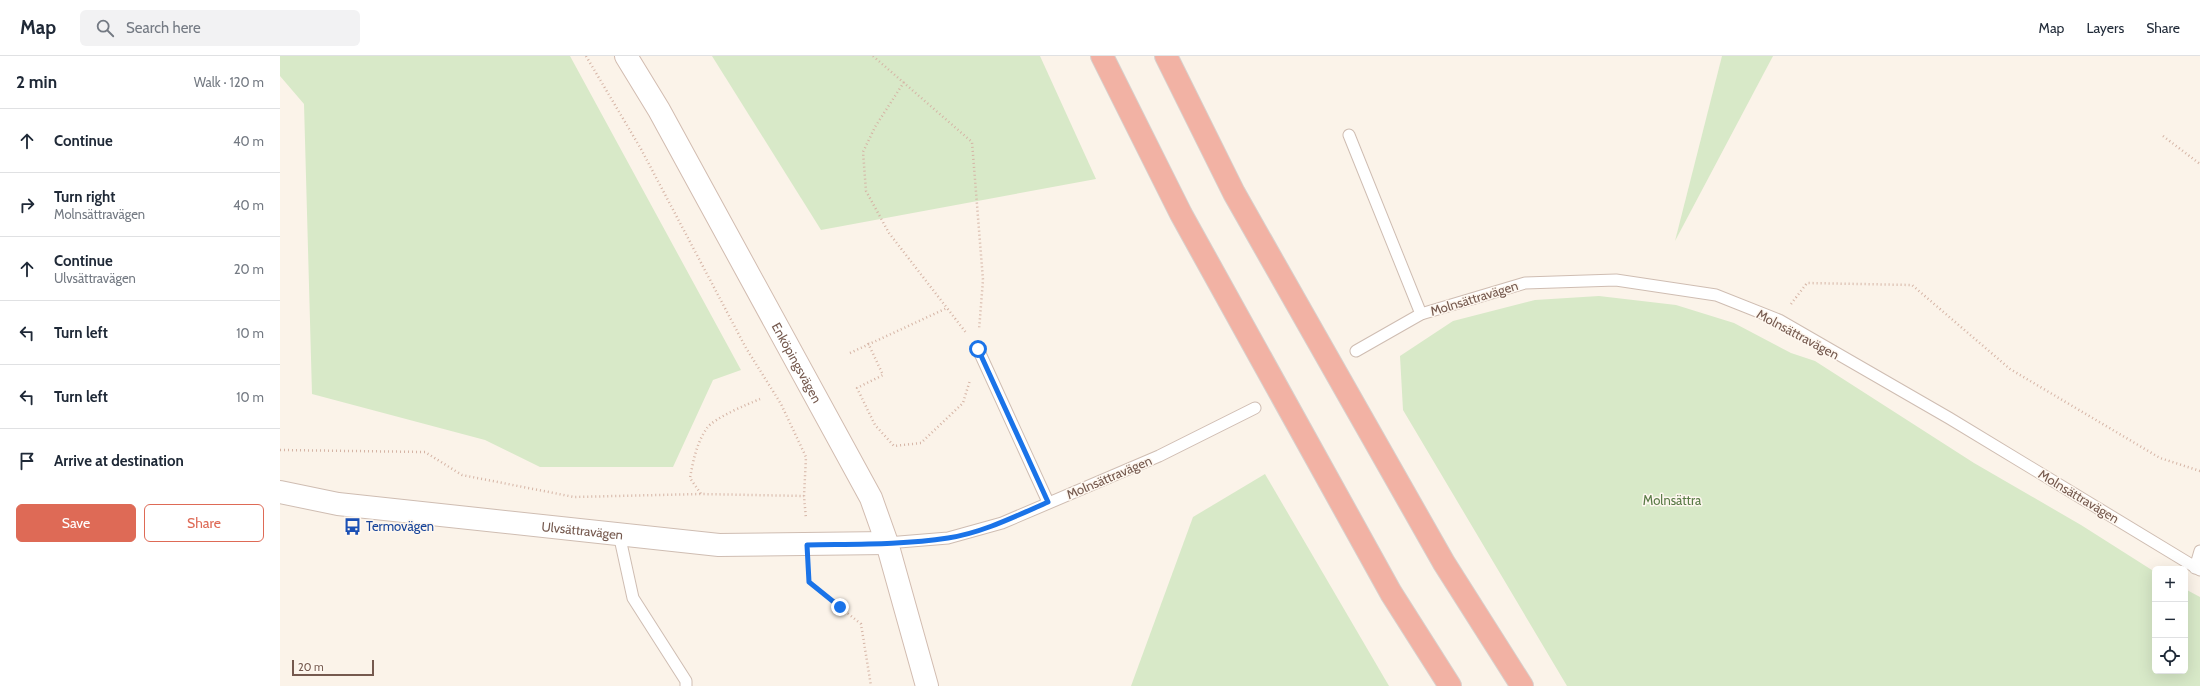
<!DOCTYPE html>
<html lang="en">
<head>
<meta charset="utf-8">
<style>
	:root { --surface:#fff; --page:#f2f2f3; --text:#1f2937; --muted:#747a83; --line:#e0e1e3; --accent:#de6a56 }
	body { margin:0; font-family:Cabin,sans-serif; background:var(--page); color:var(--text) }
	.controls { position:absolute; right:12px; bottom:12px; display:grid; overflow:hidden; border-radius:6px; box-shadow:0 4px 16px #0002 }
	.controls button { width:36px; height:36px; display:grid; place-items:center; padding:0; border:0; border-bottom:1px solid var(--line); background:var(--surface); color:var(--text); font:20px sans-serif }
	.scale { position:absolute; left:12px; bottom:10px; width:82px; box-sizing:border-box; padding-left:4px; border:2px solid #75594e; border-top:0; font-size:11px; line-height:14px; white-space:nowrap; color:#75594e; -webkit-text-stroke:3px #fef7ef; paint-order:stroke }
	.stop { position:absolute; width:12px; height:12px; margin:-9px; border:3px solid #1a73e8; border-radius:50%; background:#fff }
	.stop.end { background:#1a73e8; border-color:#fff; box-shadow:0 1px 4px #0008 }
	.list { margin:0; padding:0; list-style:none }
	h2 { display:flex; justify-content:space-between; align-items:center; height:52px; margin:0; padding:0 16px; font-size:17px }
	h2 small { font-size:13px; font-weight:400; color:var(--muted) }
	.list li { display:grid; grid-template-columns:26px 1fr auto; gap:12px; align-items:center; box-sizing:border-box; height:64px; padding:0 16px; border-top:1px solid var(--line) }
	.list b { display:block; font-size:15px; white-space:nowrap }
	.list p { margin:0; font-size:13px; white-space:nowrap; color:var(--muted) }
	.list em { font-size:13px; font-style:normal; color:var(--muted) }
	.actions { display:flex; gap:8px; padding:12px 16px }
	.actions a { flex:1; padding:9px 0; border:1px solid var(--accent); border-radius:6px; text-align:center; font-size:14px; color:var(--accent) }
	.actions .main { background:var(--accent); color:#fff }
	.icon { flex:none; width:22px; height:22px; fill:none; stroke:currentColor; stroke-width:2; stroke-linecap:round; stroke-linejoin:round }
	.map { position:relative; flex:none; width:1920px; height:630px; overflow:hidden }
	header { display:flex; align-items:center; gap:24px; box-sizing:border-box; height:56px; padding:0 20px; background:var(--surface); border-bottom:1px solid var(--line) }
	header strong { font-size:19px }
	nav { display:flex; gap:22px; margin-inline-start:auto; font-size:14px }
	.search { width:280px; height:36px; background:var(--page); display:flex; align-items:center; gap:10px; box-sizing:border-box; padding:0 14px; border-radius:6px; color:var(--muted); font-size:15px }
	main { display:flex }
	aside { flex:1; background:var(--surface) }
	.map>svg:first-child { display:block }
	.green { fill:#d8e9c8 }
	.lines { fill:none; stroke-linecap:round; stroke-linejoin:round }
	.lane-casing { stroke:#cfbdb2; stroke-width:13 }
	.street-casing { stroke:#cfbdb2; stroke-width:24 }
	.secondary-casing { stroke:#d2bcb0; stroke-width:24 }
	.highway-casing { stroke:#d8d1cd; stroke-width:24 }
	.path { stroke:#d5b4a5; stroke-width:2.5; stroke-dasharray:1 3; stroke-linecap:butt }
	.lane { stroke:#fff; stroke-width:11 }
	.street { stroke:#fff; stroke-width:22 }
	.secondary { stroke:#fff; stroke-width:22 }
	.highway { stroke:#f2b2a4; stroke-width:22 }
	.route { stroke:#1a73e8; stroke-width:5 }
	.labels { text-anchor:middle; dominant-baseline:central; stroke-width:3; stroke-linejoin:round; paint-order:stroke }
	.street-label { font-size:13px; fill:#75594e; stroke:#fef7ef }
	.park-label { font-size:13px; fill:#597a46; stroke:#fef7ef }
	.transit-label { font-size:13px; fill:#164399; stroke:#fef7ef; text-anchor:start }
</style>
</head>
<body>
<header>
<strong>Map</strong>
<div class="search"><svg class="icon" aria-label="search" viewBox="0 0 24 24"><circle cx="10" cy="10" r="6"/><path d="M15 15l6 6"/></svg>Search here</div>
<nav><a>Map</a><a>Layers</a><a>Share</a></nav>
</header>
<main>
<aside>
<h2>2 min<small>Walk · 120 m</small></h2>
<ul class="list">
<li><svg class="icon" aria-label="ahead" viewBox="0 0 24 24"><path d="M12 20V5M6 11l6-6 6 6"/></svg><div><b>Continue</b></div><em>40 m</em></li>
<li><svg class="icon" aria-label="right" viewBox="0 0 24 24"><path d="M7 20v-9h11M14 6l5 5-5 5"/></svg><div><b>Turn right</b><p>Molnsättravägen</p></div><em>40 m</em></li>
<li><svg class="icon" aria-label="ahead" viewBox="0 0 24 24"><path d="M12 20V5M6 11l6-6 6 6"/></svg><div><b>Continue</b><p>Ulvsättravägen</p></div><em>20 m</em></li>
<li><svg class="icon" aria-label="left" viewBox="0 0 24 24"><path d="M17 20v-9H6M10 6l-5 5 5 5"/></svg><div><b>Turn left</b></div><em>10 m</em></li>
<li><svg class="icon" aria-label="left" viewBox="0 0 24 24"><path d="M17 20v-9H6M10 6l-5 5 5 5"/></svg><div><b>Turn left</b></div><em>10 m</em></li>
<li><svg class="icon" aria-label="arrive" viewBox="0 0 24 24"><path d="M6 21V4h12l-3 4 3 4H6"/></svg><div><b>Arrive at destination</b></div></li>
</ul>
<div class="actions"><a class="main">Save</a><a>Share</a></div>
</aside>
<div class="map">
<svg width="1920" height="630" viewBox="0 0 1920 630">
	<rect width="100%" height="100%" fill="#fbf3e9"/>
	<!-- green -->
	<g class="green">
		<path d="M0 0H290L461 314 433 324 393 411H260L205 384 32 338 24 48 0 20Z"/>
		<path d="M432 0H760L816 123 541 174Z"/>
		<path d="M1442 0H1493L1395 185Z"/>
		<path d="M1319 240 1396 249 1454 267 1511 297 1535 305 1694 407 1801 469 1875 516V615H1905V533L1920 541V630H1287L1123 354 1120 300 1173 265 1255 244Z"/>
		<path d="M985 418 1109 630H851L913 461Z"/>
	</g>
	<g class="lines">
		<defs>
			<g id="lane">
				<path d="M1069 79 1141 258"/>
				<path d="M698 293 768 446"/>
				<path d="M1076 295 1141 258 1245 227 1336 224 1436 239 1499 264 1669 362 1920 514"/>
				<path d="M339 478 353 542 406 625V630"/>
				<path d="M607 487 668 482 722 467 879 400 975 352"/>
				<path d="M1915 512 1920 495"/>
			</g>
			<g id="street">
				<path id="s1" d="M0 436 58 448 439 489 607 487"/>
			</g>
			<g id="secondary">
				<path id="s2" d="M346 0 379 54 591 442 607 487 647 630"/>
			</g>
			<g id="highway">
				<path d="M822 0 901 158 1111 537 1170 630"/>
				<path d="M886 0 954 137 1164 507 1242 630"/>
			</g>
		</defs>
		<!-- lane casing -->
		<use href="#lane" class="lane-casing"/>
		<!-- street casing -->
		<use href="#street" class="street-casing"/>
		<!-- secondary casing -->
		<use href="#secondary" class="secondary-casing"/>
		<!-- highway casing -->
		<use href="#highway" class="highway-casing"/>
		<!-- path -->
		<g class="path">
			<path d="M306 0 361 93 466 292 501 348 526 401 524 440 526 463"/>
			<path d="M593 0 692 86 703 224 699 274"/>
			<path d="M624 26 595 71 583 96 586 135 609 177 667 252"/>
			<path d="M1883 80 1920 108"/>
			<path d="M1511 248 1527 227 1632 229 1730 313 1880 402 1920 415"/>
			<path d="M588 287 603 319 577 332 595 369 614 390 641 387 683 347 690 324"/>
			<path d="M570 297 667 252 687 278"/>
			<path d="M480 343C468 348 434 362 427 372 417 386 413 405 410 422L421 438 524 440"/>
			<path d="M0 394 145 396 182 419 294 441 421 438"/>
			<path d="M528 512 529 526 581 568 591 630"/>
		</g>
		<!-- lane -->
		<use href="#lane" class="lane"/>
		<!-- street -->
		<use href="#street" class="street"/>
		<!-- secondary -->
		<use href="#secondary" class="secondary"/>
		<!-- highway -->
		<use href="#highway" class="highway"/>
	</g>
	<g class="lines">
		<!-- route -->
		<path class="route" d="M560 551 529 526 527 489C574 488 622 489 668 482 702 477 736 460 768 446L698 293"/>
	</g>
	<!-- icons -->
	<defs>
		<symbol id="bus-bare" viewBox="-9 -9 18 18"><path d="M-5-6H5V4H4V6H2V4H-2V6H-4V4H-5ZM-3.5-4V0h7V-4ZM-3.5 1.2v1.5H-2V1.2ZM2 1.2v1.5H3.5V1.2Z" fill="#1a4fb4" stroke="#fef7ef" stroke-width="2.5" paint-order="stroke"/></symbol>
	</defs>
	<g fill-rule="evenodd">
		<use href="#bus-bare" x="60" y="458" width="25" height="25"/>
	</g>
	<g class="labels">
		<!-- street labels -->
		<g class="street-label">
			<text transform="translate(1194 242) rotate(-17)">Molnsättravägen</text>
			<text transform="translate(1518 278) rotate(28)">Molnsättravägen</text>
			<text stroke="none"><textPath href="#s2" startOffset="351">Enköpingsvägen</textPath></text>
			<text transform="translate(829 421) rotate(-23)">Molnsättravägen</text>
			<text transform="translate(1799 440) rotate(31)">Molnsättravägen</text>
			<text stroke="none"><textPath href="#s1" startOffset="305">Ulvsättravägen</textPath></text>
		</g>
		<!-- park labels -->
		<g class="park-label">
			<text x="1392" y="444">Molnsättra</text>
		</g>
		<!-- transit labels -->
		<g class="transit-label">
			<text x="86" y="470">Termovägen</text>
		</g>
	</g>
</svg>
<div class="controls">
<button>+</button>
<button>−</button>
<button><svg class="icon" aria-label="locate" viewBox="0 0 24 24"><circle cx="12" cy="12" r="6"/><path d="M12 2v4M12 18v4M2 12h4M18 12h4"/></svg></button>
</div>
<div class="scale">20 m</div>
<div class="stop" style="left:698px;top:293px"></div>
<div class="stop end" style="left:560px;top:551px"></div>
</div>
</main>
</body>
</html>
